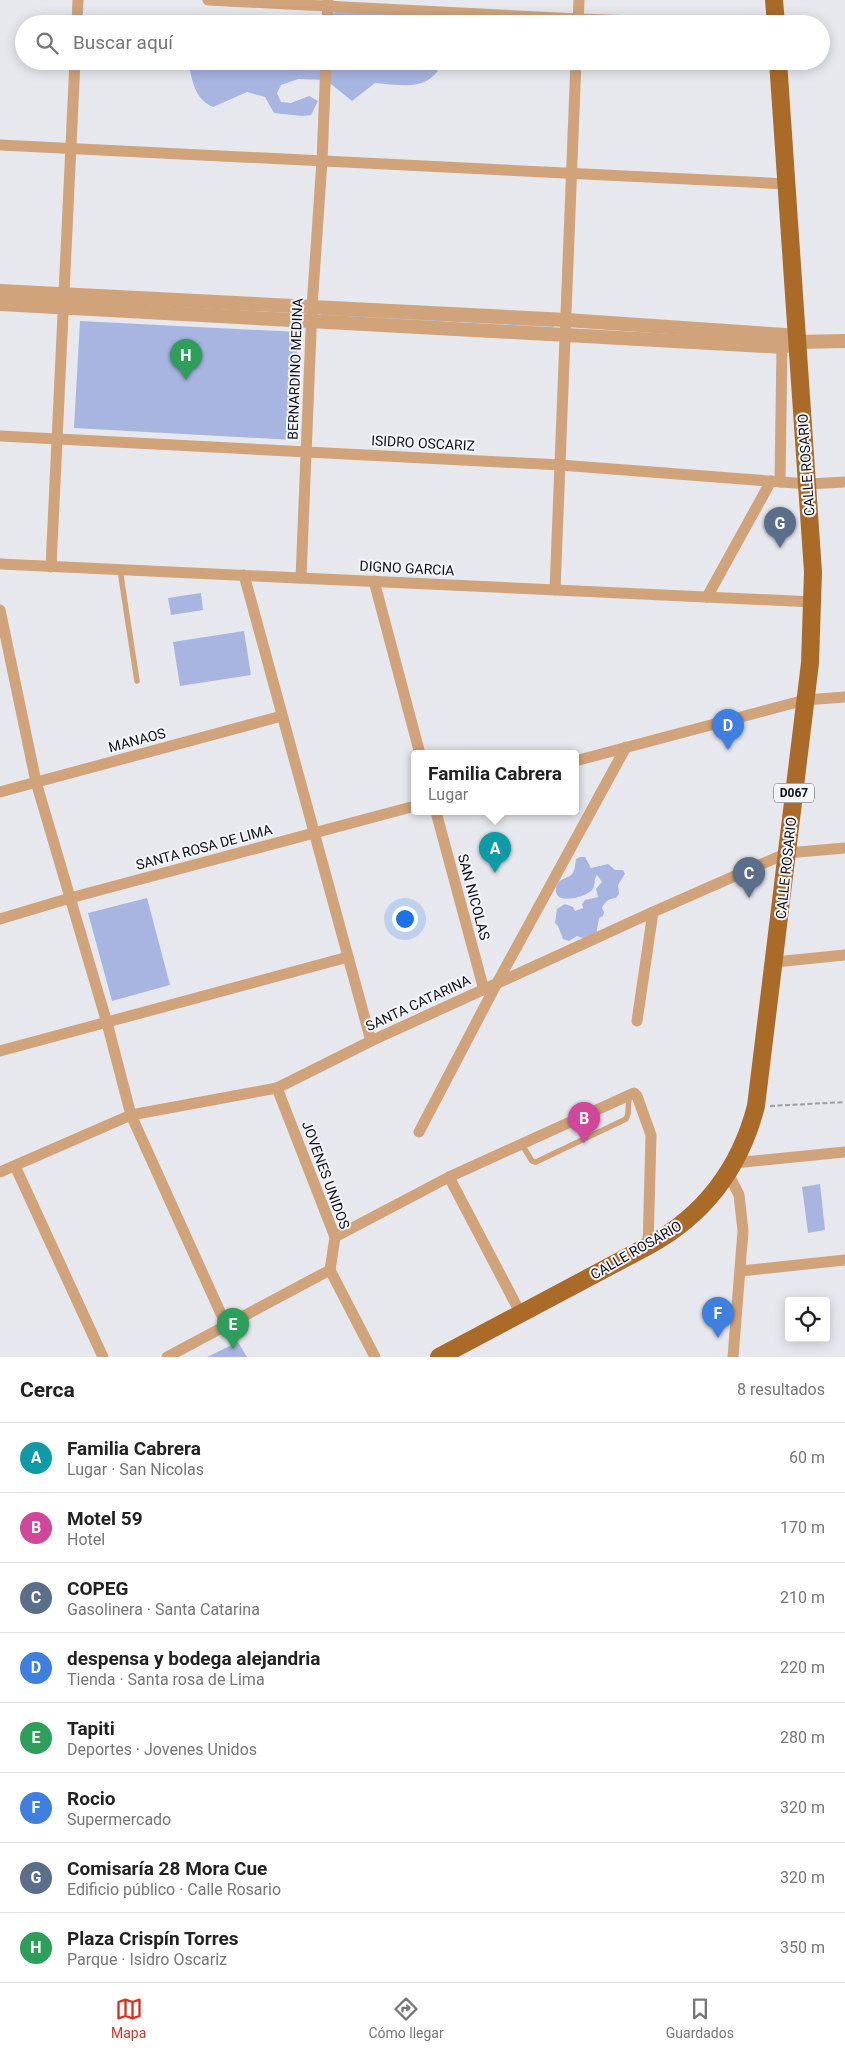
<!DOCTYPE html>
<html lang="es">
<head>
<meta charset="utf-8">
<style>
	:root { --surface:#fff; --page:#f6f6f6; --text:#222; --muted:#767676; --line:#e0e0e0; --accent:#d93025 }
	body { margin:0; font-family:Roboto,sans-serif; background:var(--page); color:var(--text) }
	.controls { position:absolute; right:15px; bottom:15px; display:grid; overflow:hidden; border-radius:5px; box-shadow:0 2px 12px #0003 }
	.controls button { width:45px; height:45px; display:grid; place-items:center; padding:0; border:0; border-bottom:1px solid var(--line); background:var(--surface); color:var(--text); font:25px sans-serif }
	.you { position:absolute; left:404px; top:918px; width:18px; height:18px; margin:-12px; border:4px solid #fff; border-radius:50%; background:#1a73e8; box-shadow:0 0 0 8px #1a73e833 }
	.badge { display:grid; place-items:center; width:32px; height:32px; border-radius:50%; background:var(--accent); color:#fff; font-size:16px; font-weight:700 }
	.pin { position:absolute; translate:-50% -41px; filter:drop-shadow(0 1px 2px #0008) }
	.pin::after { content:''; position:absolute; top:26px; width:18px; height:15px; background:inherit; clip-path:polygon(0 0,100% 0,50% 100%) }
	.popup { position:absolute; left:411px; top:750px; width:168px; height:65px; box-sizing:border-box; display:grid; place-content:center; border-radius:5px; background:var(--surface); filter:drop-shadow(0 1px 4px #0005); font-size:16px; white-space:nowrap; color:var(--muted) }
	.popup b { font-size:19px; color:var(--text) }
	.popup::after { content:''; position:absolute; left:50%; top:100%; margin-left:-10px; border:10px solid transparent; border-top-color:var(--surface) }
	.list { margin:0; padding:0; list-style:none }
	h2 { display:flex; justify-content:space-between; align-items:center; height:65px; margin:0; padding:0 20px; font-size:21px }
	h2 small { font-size:16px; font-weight:400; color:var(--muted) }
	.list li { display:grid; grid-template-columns:32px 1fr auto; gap:15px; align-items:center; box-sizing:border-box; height:70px; padding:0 20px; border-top:1px solid var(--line) }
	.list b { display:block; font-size:19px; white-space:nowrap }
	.list p { margin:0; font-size:16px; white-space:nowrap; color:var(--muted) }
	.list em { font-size:16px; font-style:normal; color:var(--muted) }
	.icon { flex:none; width:28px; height:28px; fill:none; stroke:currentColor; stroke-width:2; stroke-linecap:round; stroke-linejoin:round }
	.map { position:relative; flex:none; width:845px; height:1357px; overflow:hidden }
	.search { position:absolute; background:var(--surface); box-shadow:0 2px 12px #0003; left:15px; right:15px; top:15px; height:55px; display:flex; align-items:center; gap:12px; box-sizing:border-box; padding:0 18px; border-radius:28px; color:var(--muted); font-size:19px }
	.sheet { height:625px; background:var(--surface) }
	nav { display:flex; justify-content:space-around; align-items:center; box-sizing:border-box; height:70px; border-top:1px solid var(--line); background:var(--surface); font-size:14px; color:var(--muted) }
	nav a { display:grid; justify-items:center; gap:2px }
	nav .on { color:var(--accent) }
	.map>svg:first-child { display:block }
	.green { fill:#a8b5e1 }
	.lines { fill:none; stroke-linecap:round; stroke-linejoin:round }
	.path { stroke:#9c9ea3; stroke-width:2; stroke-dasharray:5 2.5; stroke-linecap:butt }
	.service { stroke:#d0a37b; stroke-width:5.5 }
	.minor { stroke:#d0a37b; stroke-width:11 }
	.tertiary { stroke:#d0a37b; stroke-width:14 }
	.primary { stroke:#ab6b28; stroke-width:18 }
	.labels { text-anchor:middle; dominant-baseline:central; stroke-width:4; stroke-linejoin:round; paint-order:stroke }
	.shield { fill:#f3f5fb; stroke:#535558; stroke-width:1 }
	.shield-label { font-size:12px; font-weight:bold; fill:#0f1012 }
	.street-label { font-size:14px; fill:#0f1012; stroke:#f3f5fb }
</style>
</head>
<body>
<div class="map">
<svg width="845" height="1357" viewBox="0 0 845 1357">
	<rect width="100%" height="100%" fill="#e6e8ee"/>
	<!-- green -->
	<g class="green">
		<path d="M336 12 386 13 449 24H317L321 17Z"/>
		<path d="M188 61H251L253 64H282L285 61H443C430 93 401 85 375 83L352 101 326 80 298 79 281 85 277 93 281 102 291 103 309 96 318 101 311 115 302 116 274 113 265 97 247 92 213 107C194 99 192 79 188 61Z"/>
		<path d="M320 313 554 325V327L321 315Z"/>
		<path d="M80 321 298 332 293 440 74 428Z"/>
		<path d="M201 593 203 610 171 615 168 598Z"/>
		<path d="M244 631 251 675 180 686 173 642Z"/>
		<path d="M580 857H585L591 868 608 864 615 870H623L625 874 618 885 619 894 616 898C610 898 604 902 602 908L604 912 603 916 599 918 596 935 586 939 577 936 569 941 563 939 558 926 555 923 557 909 565 904 573 907 575 911 583 908 582 904 585 900 598 897 596 889 602 882 597 875C593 880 596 885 592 890 586 897 554 906 556 889 557 878 566 880 572 874 575 871 575 864 576 859Z"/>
		<path d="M147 898 170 985 112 1001 88 913Z"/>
		<path d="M820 1184 825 1230 808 1233 802 1187Z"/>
		<path d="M238 1342 247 1357H207Z"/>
	</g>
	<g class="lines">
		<!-- path -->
		<path class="path" d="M770 1106 845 1102"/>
		<!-- service -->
		<g class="service">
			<path d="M120 570 137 681"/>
			<path d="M521 1143 532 1161 536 1162 626 1119 628 1114 629 1096"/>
		</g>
		<!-- minor -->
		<g class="minor">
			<path d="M208 0 578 19 722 24"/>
			<path d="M77 24 78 0"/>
			<path d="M327 24 328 0"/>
			<path d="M578 24 579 0"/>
			<path d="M0 145 787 184"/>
			<path d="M0 436 560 465 808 484 845 482"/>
			<path d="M780 482 782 347"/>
			<path d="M0 564 813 602"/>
			<path d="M51 567 75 61"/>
			<path d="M244 575 371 1041"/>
			<path d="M301 578 312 307 322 161 326 61"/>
			<path d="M374 581 420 754"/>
			<path d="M555 590 576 61"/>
			<path d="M707 597 771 481"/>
			<path d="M0 610 36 782 107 1023 131 1115 226 1325"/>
			<path d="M575 761 805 700 845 697"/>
			<path d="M0 792 282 716"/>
			<path d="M436 812 484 990"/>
			<path d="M0 919 70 898 415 806"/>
			<path d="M775 962 845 955"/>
			<path d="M637 1021 653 912"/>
			<path d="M0 1051 348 957"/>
			<path d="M277 1088 335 1237 330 1270"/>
			<path d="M419 1132 497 983 626 747"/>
			<path d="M734 1163 845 1152"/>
			<path d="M15 1166 103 1357"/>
			<path d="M0 1172 131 1115 277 1088 371 1041 653 912 787 853 845 848"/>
			<path d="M728 1173 739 1195 743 1231 733 1357"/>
			<path d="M449 1177 521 1314"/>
			<path d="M335 1237 449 1177 634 1093 637 1096 651 1135 648 1246"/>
			<path d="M330 1270 375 1357"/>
			<path d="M741 1271 845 1260"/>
			<path d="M167 1357 330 1270"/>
		</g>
		<!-- tertiary -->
		<g class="tertiary">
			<path d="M0 291 566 320 785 335 797 342"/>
			<path d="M0 304 784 347 797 342 845 341"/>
		</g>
		<!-- primary -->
		<g class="primary">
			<path d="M774 0 776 24"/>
			<path d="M439 1357 648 1246C705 1215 740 1168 756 1106L810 663 813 572 778 61"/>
		</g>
	</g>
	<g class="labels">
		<!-- shield labels -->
		<rect class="shield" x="774" y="783.5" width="40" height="19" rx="4"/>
		<g class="shield-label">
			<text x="794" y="793">D067</text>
		</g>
		<!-- street labels -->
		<g class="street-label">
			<text transform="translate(295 369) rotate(-88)">BERNARDINO MEDINA</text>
			<text transform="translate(423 443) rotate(3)">ISIDRO OSCARIZ</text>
			<text transform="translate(806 465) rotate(-94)">CALLE ROSARIO</text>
			<text transform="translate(407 568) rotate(3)">DIGNO GARCIA</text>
			<text transform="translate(137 740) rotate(-15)">MANAOS</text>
			<text transform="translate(204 847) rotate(-15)">SANTA ROSA DE LIMA</text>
			<text transform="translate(786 868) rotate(-84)">CALLE ROSARIO</text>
			<text transform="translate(474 897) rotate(75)">SAN NICOLAS</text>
			<text transform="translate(418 1003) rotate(-25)">SANTA CATARINA</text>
			<text transform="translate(326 1175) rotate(70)">JOVENES UNIDOS</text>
			<text transform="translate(636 1250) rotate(-30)">CALLE ROSARIO</text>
		</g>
	</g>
</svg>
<div class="controls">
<button><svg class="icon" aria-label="locate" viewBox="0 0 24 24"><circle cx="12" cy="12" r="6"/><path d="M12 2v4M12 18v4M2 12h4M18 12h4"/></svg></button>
</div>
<div class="you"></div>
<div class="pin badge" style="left:495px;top:873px;background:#0f9aa8">A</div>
<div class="popup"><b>Familia Cabrera</b>Lugar</div>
<div class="pin badge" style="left:584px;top:1143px;background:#d1479c">B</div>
<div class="pin badge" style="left:749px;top:898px;background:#5c6f8a">C</div>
<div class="pin badge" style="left:728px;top:750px;background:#3f7fe0">D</div>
<div class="pin badge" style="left:233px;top:1349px;background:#2e9e5b">E</div>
<div class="pin badge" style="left:718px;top:1338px;background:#3f7fe0">F</div>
<div class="pin badge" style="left:780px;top:548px;background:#5c6f8a">G</div>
<div class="pin badge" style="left:186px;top:380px;background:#2e9e5b">H</div>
<div class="search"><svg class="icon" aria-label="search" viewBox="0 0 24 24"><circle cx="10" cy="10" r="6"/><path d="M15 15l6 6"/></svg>Buscar aquí</div>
</div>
<section class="sheet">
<h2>Cerca<small>8 resultados</small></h2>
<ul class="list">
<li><span class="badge" style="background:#0f9aa8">A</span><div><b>Familia Cabrera</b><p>Lugar · San Nicolas</p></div><em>60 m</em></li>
<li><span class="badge" style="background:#d1479c">B</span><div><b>Motel 59</b><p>Hotel</p></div><em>170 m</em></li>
<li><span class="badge" style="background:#5c6f8a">C</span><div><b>COPEG</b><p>Gasolinera · Santa Catarina</p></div><em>210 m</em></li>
<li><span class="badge" style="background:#3f7fe0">D</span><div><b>despensa y bodega alejandria</b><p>Tienda · Santa rosa de Lima</p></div><em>220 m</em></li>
<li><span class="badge" style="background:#2e9e5b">E</span><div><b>Tapiti</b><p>Deportes · Jovenes Unidos</p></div><em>280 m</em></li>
<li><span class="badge" style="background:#3f7fe0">F</span><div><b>Rocio</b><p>Supermercado</p></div><em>320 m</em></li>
<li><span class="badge" style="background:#5c6f8a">G</span><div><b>Comisaría 28 Mora Cue</b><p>Edificio público · Calle Rosario</p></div><em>320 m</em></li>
<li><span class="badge" style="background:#2e9e5b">H</span><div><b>Plaza Crispín Torres</b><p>Parque · Isidro Oscariz</p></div><em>350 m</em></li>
</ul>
</section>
<nav>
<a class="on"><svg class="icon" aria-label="map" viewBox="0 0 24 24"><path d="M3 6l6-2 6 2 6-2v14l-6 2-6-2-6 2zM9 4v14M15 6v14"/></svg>Mapa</a>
<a><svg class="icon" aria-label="directions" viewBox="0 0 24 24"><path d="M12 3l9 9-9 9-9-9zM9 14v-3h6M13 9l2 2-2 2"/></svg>Cómo llegar</a>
<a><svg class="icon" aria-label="saved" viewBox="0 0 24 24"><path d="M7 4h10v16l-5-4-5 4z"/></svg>Guardados</a>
</nav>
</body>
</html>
